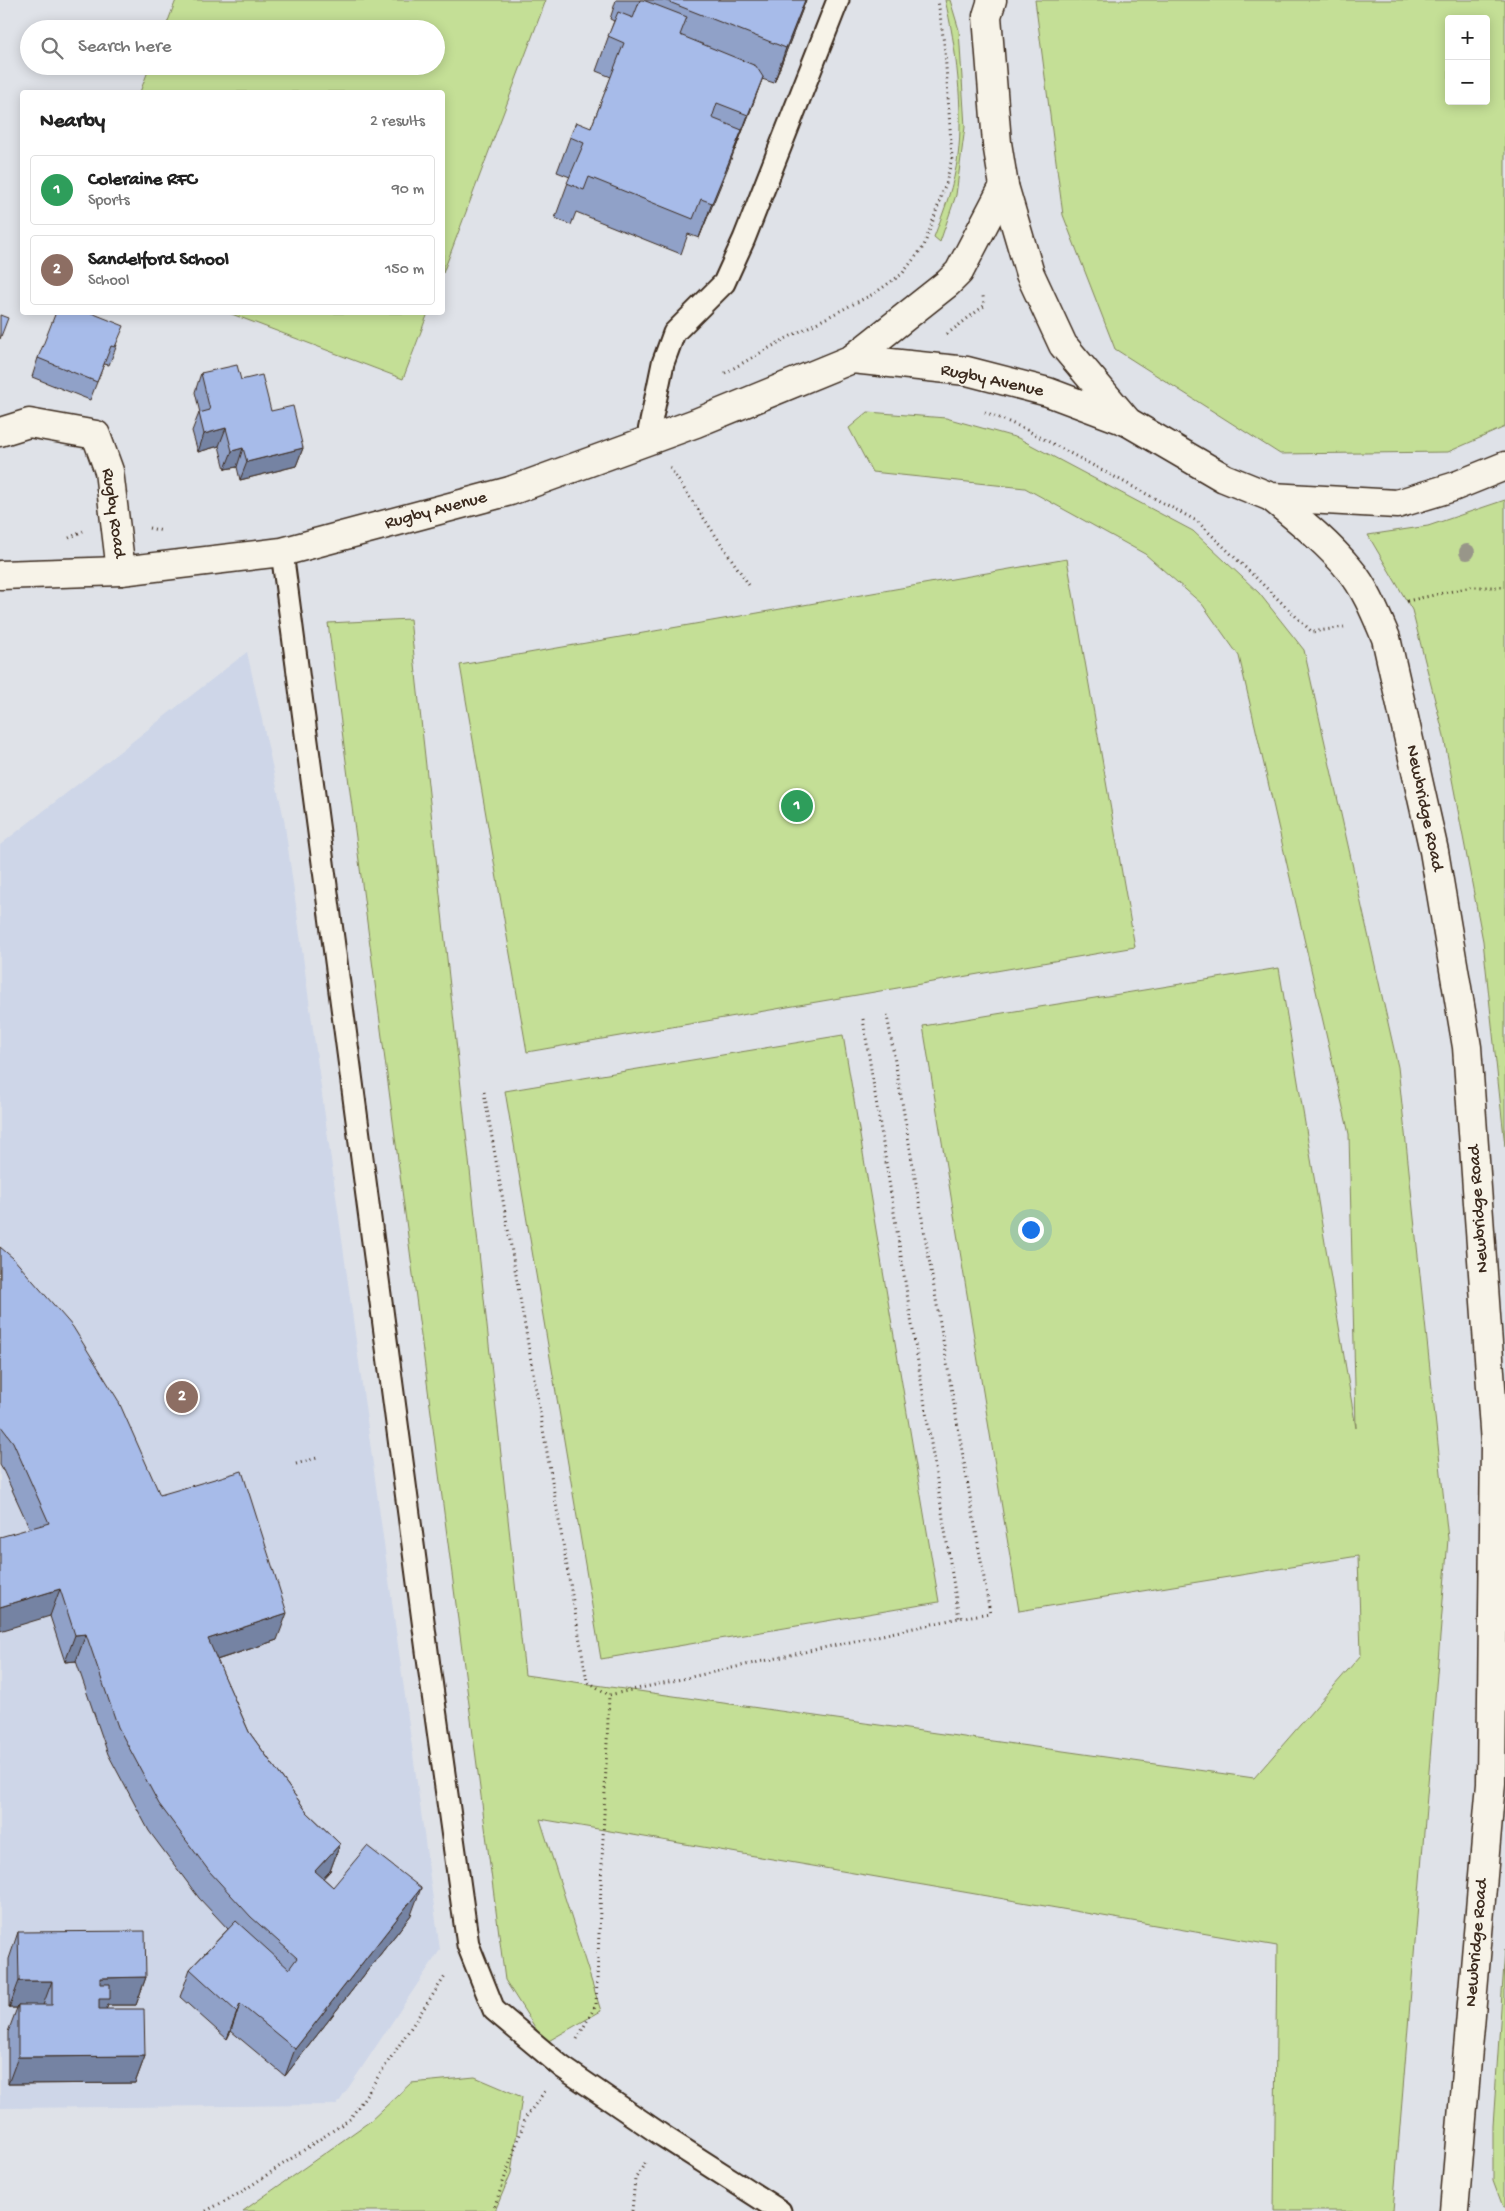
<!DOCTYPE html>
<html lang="en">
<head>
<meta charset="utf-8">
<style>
	:root { --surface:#fff; --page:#f2f2f2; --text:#222; --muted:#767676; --line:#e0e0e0; --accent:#1a73e8 }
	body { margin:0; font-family:"Gochi Hand",sans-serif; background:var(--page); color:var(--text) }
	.controls { position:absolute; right:15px; top:15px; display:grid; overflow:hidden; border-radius:5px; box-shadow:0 2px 12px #0003 }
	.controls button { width:45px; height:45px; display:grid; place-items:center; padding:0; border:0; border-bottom:1px solid var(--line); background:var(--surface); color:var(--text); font:25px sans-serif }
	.you { position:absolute; left:1030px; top:1229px; width:18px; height:18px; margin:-12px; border:4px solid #fff; border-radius:50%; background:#1a73e8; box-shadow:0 0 0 8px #1a73e833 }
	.badge { display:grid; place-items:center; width:32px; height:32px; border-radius:50%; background:var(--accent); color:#fff; font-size:16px; font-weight:700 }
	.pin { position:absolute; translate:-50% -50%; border:2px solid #fff; box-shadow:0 1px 5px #0006 }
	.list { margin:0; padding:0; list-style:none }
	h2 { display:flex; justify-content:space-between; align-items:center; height:65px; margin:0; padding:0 20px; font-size:21px }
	h2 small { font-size:16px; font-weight:400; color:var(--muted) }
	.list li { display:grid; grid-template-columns:32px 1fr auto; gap:15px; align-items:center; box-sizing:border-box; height:70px; margin:0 10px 10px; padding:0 10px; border:1px solid var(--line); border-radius:5px }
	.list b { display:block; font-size:19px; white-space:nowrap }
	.list p { margin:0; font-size:16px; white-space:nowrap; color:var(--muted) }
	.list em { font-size:16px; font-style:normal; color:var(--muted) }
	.icon { flex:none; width:28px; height:28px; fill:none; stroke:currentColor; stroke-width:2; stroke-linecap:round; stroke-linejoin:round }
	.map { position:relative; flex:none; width:1505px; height:2211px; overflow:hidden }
	.search { position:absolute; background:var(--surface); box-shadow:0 2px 12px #0003; left:20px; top:20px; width:425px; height:55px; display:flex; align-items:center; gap:12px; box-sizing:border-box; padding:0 18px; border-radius:28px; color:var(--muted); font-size:19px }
	.panel { position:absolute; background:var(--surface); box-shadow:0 2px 12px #0003; left:20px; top:90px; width:425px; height:225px; border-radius:5px }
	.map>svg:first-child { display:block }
	.built { fill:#ced6e8 }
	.green { fill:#c4df96; stroke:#80845a; fill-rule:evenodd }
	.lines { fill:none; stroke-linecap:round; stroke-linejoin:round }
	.service-casing { stroke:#3b2a1e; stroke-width:25 }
	.minor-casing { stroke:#3b2a1e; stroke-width:31 }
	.tertiary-casing { stroke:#3b2a1e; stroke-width:31 }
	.trunk-casing { stroke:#3b2a1e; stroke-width:31 }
	.path { stroke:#3b2a1e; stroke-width:3; stroke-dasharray:1 4; stroke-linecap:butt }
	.service { stroke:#f7f3e8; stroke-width:21 }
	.minor { stroke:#f7f3e8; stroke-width:28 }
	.tertiary { stroke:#f7f3e8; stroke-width:28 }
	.trunk { stroke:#f7f3e8; stroke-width:28 }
	.tree { fill:#989689 }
	.wall { fill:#90a1c8; stroke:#3b2a1e }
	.shaded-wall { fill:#7583a3; stroke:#3b2a1e }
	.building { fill:#a7bbe9; stroke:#3b2a1e }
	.labels { text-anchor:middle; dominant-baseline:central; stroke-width:4; stroke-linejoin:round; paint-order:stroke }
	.street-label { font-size:18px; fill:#3b2a1e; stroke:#f7f3e8 }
</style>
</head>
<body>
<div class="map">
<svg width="1505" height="2211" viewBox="0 0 1505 2211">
	<rect width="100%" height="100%" fill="#dfe2e8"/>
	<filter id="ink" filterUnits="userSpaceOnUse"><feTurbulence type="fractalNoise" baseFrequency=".02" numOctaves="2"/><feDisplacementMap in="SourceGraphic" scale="10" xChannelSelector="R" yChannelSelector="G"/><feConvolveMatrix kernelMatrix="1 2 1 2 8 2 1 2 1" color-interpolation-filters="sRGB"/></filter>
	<g filter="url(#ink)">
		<!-- built -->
		<path class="built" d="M247 652 284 819 440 1950 337 2105 0 2108V845Z"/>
		<!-- green -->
		<g class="green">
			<path d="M176 0H546L443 273 442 92H140L150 66H436V29H165Z"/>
			<path d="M945 0H950L959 30 965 127 956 195 940 242 934 237C944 211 954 185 958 156 964 112 956 44 945 0Z"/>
			<path d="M1035 0H1505V427L1448 452 1280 454 1115 349 1063 215ZM1449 19H1486V101H1449Z"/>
			<path d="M229 313H428L403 379Z"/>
			<path d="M868 412 946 418 1018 438 1193 531 1259 593 1304 650 1398 1067 1448 1539 1393 2211H1274L1277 1946 540 1819 601 2011 545 2043 505 1980 328 623 410 619 525 1675 1254 1778 1361 1655 1358 1556 1019 1611 923 1026 1279 968 1356 1428 1349 1134 1239 656 1202 604 1145 554 1025 488 872 472 849 428Z"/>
			<path d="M1505 500V1146L1483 941 1443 732 1412 610 1368 535 1428 526Z"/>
			<path d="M1067 559 1135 947 527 1052 460 665Z"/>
			<path d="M843 1035 939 1602 601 1659 505 1091Z"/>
			<path d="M1505 1949V2207H1503L1493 2180V2126Z"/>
			<path d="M475 2077 522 2097 511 2173 495 2211H243L369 2122 411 2083Z"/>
		</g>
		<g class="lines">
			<defs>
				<g id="service">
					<path d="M647 441 663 363 674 333 724 283 744 239 838 0"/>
					<path d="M282 552 429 1666 468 1945 494 2010 562 2067 663 2136 780 2211"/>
				</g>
				<path id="minor" d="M0 432 29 423 96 435 109 471 121 571"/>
				<g id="tertiary">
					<path d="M852 359 967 371 1048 392 1128 422"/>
					<path d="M0 575 121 571 282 552 510 491 696 423 852 359 948 283 959 272 1004 186"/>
				</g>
				<g id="trunk">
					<path d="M992 0 987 16 997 143 1004 186 1030 274 1063 345 1128 422 1224 478 1271 497 1397 504 1453 487 1505 466"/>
					<path d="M1271 497C1299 520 1327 542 1350 570 1365 587 1377 617 1386 638L1434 851 1467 1047 1495 1443 1491 1783 1454 2211"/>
				</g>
			</defs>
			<!-- service casing -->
			<use href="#service" class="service-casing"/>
			<!-- minor casing -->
			<use href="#minor" class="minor-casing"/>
			<!-- tertiary casing -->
			<use href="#tertiary" class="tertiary-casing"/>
			<!-- trunk casing -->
			<use href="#trunk" class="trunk-casing"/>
			<!-- path -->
			<g class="path">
				<path d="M947 334 984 306 983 296"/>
				<path d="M725 373 785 339 875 293 902 274 924 246 946 183 952 158 945 51 938 0"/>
				<path d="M985 412 1023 428 1197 521 1312 632 1344 627"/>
				<path d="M670 468 751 588"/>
				<path d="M149 528 163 531"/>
				<path d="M69 538 83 531"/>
				<path d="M1407 601 1471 587H1505"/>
				<path d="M863 1019 959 1618"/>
				<path d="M484 1092 587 1681 609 1695"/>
				<path d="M296 1464 317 1458"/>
				<path d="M577 2039 596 2005 609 1695 959 1618 990 1613 887 1015"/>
				<path d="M206 2211 240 2193 350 2119 446 1975"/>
				<path d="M493 2211 526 2117 545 2091"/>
				<path d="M632 2211 635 2179 647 2160"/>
			</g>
			<!-- service -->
			<use href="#service" class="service"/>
			<!-- minor -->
			<use href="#minor" class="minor"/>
			<!-- tertiary -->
			<use href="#tertiary" class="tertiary"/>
			<!-- trunk -->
			<use href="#trunk" class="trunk"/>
		</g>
		<!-- trees -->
		<circle class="tree" cx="1467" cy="552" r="8"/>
		<!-- wall -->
		<g class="wall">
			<path d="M616 0H806L774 83 762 79 750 112 735 150H734L699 238 688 234 681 254 576 212 571 225 555 218 570 177 557 172 570 137 591 128 611 77 596 71 614 21 610 19Z"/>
			<path d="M117 345 109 365 104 364 90 400 32 377 38 358Z"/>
			<path d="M201 373 241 380 271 411 303 448 296 466 240 480 237 467 225 469 219 446 198 452 192 431 199 413H200L195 392Z"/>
			<path d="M0 1247 160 1495 277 1640 217 1660 249 1732 307 1812 340 1844 330 1871 323 1878 333 1887 411 1915 285 2076 231 2031 227 2039 180 1997 190 1969 228 1929 199 1898 149 1831 108 1754 76 1661 65 1662 50 1616 30 1529 3 1470 0 1465Z"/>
			<path d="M18 1932 146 1977 136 2005H108L106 2009 145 2056 135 2083 8 2084V2032L17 2008H9V1959Z"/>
		</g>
		<!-- shaded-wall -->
		<g class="shaded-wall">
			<path d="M805 0H806L774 83 786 48Z"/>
			<path d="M763 77 750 112 735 150 748 115Z"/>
			<path d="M742 130 729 165 699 238 712 203Z"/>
			<path d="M226 428 219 446 198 452 204 434Z"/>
			<path d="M243 448 237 467 225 469 232 451Z"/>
			<path d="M303 448 296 466 240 480 247 462Z"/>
			<path d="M60 1589 50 1616 0 1631V1607Z"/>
			<path d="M287 1613 277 1640 198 1666 208 1639Z"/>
			<path d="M86 1634 76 1661 65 1662 75 1635Z"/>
			<path d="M340 1844 330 1871 305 1898 315 1871Z"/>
			<path d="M421 1888 411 1915 285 2076 295 2049Z"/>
			<path d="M146 1977 136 2005H108L100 2026 90 2005 100 1978Z"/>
			<path d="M19 1981H52L42 2008 18 2005 17 2008H9Z"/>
			<path d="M240 2004 231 2031 227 2039 237 2012Z"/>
			<path d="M145 2056 135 2083 8 2084 18 2057Z"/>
		</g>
		<!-- building -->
		<g class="building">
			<path d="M640 0H643L687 17 680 35 756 66 763 77 748 115 717 103 712 118 742 130 712 203 701 199 693 219 589 177 584 190 567 183 584 143 570 137 576 122 591 128 624 43 608 36 618 12 633 18Z"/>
			<path d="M664 0H805L786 48Z"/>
			<path d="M56 312H89L124 326 115 347 111 346 97 382 38 358Z"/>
			<path d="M0 315 8 318 0 339Z"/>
			<path d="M237 365 241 380 262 375 271 411 293 406 303 448 247 462 243 448 232 451 226 428 204 434 199 413 210 410 201 373Z"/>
			<path d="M0 1247 13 1258 73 1327 118 1400 160 1495 242 1471 287 1613 208 1639 249 1732 307 1812 340 1844 315 1871 333 1887 367 1846 421 1888 295 2049 240 2004 237 2012 190 1969 236 1921 289 1969 297 1958 251 1917 209 1871 159 1804 118 1727 86 1634 75 1635 60 1589 0 1607V1537L49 1523 13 1442 0 1425Z"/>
			<path d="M145 1931 146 1977 100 1978V1984H110V1999H99V2009H144L145 2056 18 2057V2005H52V1981H19L18 1932Z"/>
		</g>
	</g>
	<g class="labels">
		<!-- street labels -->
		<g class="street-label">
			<text transform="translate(992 381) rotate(12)">Rugby Avenue</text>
			<text transform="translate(436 511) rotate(-15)">Rugby Avenue</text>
			<text transform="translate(113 513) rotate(82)">Rugby Road</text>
			<text transform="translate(1424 808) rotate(78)">Newbridge Road</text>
			<text transform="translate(1479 1209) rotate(-94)">Newbridge Road</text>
			<text transform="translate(1477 1943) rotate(-85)">Newbridge Road</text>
		</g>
	</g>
</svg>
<div class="controls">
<button>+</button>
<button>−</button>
</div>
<div class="you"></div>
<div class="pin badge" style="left:797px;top:806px;background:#2e9e5b">1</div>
<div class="pin badge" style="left:182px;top:1397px;background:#8d6e63">2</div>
<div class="search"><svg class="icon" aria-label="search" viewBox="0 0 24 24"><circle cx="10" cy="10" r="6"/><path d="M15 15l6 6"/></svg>Search here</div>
<section class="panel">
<h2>Nearby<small>2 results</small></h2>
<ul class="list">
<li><span class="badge" style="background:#2e9e5b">1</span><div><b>Coleraine RFC</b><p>Sports</p></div><em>90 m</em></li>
<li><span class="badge" style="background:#8d6e63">2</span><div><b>Sandelford School</b><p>School</p></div><em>150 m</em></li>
</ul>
</section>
</div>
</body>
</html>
